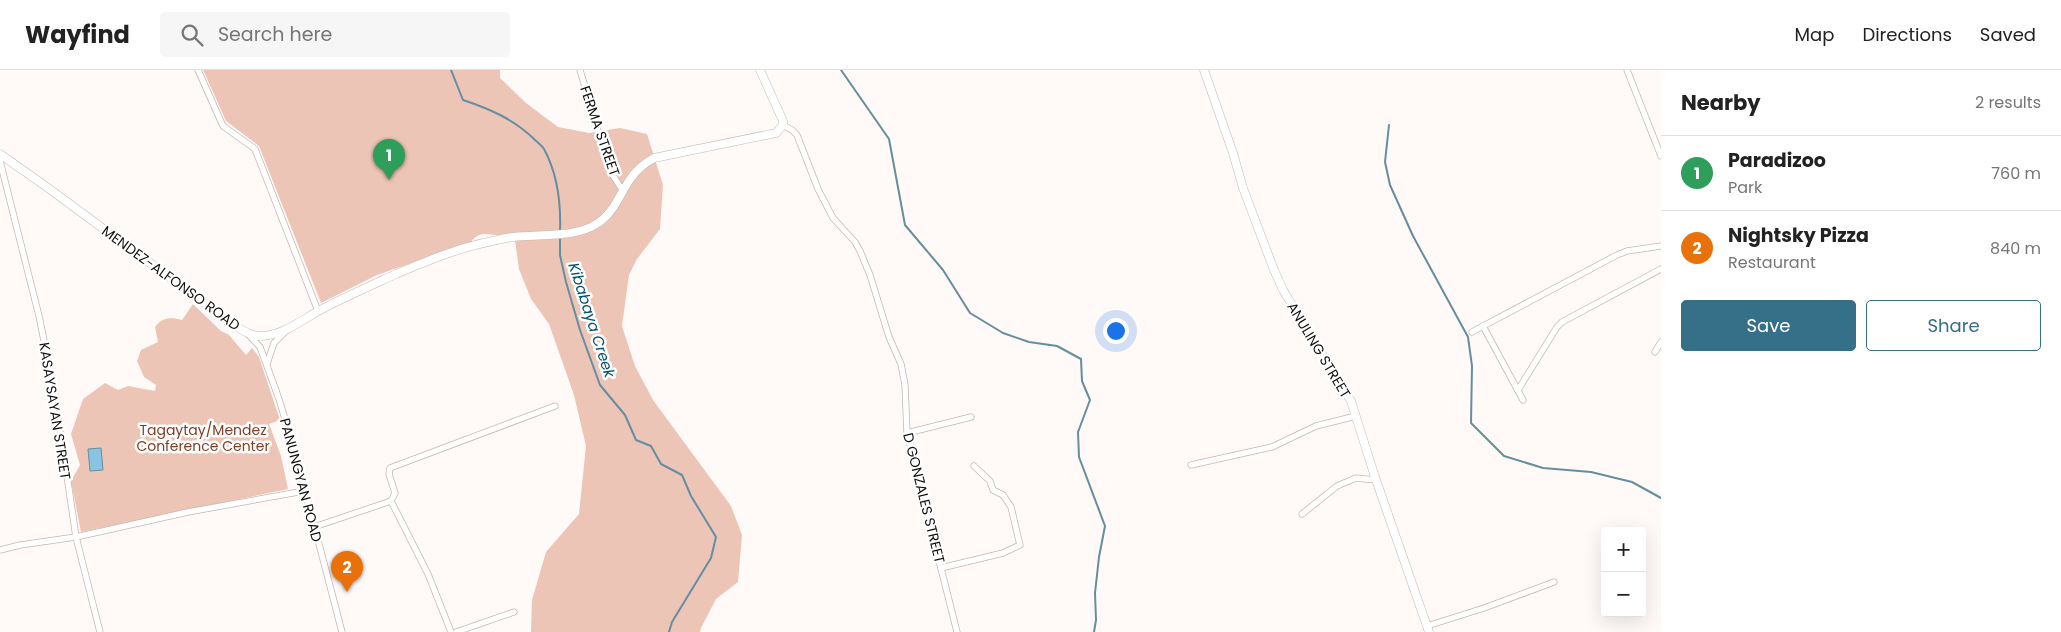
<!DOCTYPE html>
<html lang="en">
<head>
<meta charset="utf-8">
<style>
	:root { --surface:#fff; --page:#f6f6f6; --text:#222; --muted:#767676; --line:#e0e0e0; --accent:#356f88 }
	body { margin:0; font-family:Poppins,sans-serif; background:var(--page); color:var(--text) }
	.controls { position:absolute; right:15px; bottom:15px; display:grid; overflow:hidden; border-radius:5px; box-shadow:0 5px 20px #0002 }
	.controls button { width:45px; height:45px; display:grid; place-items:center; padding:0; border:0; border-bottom:1px solid var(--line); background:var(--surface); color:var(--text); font:25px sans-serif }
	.you { position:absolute; left:1115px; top:260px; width:18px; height:18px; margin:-12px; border:4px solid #fff; border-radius:50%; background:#1a73e8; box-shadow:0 0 0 8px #1a73e833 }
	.badge { display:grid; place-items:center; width:32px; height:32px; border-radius:50%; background:var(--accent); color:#fff; font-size:16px; font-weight:700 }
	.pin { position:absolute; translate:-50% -41px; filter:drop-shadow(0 1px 2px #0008) }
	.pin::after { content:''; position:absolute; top:26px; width:18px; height:15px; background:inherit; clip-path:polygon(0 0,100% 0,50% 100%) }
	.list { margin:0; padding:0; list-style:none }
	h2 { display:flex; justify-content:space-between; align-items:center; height:65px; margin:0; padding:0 20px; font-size:21px }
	h2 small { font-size:16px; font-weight:400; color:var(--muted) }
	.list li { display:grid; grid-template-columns:32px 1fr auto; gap:15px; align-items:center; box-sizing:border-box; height:75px; padding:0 20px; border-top:1px solid var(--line) }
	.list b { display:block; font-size:19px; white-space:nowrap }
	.list p { margin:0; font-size:16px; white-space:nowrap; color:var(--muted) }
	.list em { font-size:16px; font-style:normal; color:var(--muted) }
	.actions { display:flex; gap:10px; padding:15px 20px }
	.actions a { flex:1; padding:11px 0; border:1px solid var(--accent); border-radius:5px; text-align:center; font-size:18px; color:var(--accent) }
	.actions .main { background:var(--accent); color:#fff }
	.icon { flex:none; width:28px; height:28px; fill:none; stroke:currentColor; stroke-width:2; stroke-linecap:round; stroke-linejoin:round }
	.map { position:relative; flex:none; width:1661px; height:562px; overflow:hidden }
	header { display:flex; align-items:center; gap:30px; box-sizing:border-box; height:70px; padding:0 25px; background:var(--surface); border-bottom:1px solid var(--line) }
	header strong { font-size:24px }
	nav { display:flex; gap:28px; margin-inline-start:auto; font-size:18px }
	.search { width:350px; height:45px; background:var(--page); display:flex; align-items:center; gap:12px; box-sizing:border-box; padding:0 18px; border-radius:5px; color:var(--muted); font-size:19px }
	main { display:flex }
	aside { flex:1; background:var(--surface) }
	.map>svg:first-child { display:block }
	.green { fill:#edc5b6 }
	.water { fill:#89c5e1; stroke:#658ea1 }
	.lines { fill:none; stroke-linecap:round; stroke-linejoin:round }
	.stream { stroke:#658ea1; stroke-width:2 }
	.street-casing { stroke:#c5b7b2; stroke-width:7 }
	.secondary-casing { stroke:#c5b7b2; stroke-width:9 }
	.street { stroke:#fff; stroke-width:5.5 }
	.secondary { stroke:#fff; stroke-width:8 }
	.labels { text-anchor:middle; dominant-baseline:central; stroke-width:5; stroke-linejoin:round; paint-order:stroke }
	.street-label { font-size:14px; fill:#120e0c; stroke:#fff }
	.park-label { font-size:14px; fill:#823d22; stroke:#fff }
	.water-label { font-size:15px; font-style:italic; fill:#00546f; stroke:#fff }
</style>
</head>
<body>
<header>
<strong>Wayfind</strong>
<div class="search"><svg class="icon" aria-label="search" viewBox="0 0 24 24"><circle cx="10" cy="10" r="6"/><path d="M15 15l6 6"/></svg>Search here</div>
<nav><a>Map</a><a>Directions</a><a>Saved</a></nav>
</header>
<main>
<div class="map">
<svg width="1661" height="562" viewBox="0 0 1661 562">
	<rect width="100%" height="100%" fill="#fff9f7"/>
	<!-- green -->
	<g class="green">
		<path d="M203 0H500V8L526 33 558 57 589 63 620 58 647 64 663 115 660 159 637 189 629 205 622 256 635 296 653 330 731 436 742 465 738 512 716 529 701 558 700 562H531L532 530 546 482 579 444 586 376 574 325 549 254 531 229 519 199 514 163C510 164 505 165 501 165 489 166 481 159 471 172L377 205 321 233 259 76 226 51Z"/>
		<path d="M193 234 221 261 229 265 246 285 252 278 259 287 280 350 269 354 281 386 288 419 81 462 71 411 80 395 71 364 83 329 105 313 118 320 128 316 155 321 156 315 144 307 137 291 141 280 158 272 155 257C162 247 171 247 182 250Z"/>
	</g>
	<!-- water -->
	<path class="water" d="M101 378 103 400 90 401 88 379Z"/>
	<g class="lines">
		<!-- stream -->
		<g class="stream">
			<path d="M451 0 463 30C490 39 513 49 533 68 537 72 541 75 544 79 557 103 561 134 560 161"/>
			<path d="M841 0 889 69 905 155 943 200 970 243 1003 263 1029 272 1057 276 1081 289 1082 311 1090 330 1078 362 1079 387 1105 456 1099 487 1095 523 1096 550 1094 562"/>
			<path d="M1389 55 1385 92 1390 115 1413 166 1468 267 1472 296 1471 353 1504 386 1543 398 1591 402 1632 412 1661 428"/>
			<path d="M560 166V185L566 212 580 260 600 315 625 345 636 370 651 376 661 394 682 405 691 426 716 467 711 488 672 552 669 562"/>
		</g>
		<defs>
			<g id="street">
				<path d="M198 0 223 56 255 79 318 241"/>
				<path d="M580 0 610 101 623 121"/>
				<path d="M1627 0 1661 86"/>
				<path d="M783 55 792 60 797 65 818 119 833 148 855 172 860 181 870 205 889 267 901 294 905 315 907 363 957 562"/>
				<path d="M0 91 39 246 55 324 76 467 100 562"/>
				<path d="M1483 256 1523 330"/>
				<path d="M1472 262 1617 185 1627 181 1661 176"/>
				<path d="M247 263 260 277 279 329 295 382 342 562"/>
				<path d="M1655 282 1661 272"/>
				<path d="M267 294 274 273 287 260"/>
				<path d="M1518 320 1557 257 1562 252 1661 199"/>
				<path d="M907 363 971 347"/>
				<path d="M1191 395 1272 377 1316 356 1356 346"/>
				<path d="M391 431 395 423 389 404 390 398 555 336"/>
				<path d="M1302 444 1337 416 1356 408 1376 410"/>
				<path d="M314 457 391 431 428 504 451 562"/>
				<path d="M0 480 20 475 76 467 188 442 304 421"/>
				<path d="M941 498 1003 483 1020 475 1011 437 1003 425 993 420 990 411 974 396"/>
				<path d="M1427 556 1484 538 1554 512"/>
				<path d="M456 562 514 542"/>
			</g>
			<g id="secondary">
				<path d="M1204 0 1233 83 1243 118 1274 200 1283 220 1351 331 1375 407 1429 562"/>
				<path d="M0 84 44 115 237 257C245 262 252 266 262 266 285 265 304 248 324 238 347 226 372 215 396 204 427 191 460 177 493 171 504 168 516 166 527 166 550 164 577 167 598 153 614 143 620 123 631 108 637 99 645 93 654 88L776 63 783 55V51L760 0"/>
			</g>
		</defs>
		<!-- street casing -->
		<use href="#street" class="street-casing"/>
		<!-- secondary casing -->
		<use href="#secondary" class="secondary-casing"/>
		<!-- street -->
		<use href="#street" class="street"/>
		<!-- secondary -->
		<use href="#secondary" class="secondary"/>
	</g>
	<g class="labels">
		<!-- street labels -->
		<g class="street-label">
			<text transform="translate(600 61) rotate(71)">FERMA STREET</text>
			<text transform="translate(171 208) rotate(36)">MENDEZ-ALFONSO ROAD</text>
			<text transform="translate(1319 280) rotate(59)">ANULING STREET</text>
			<text transform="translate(55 341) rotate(81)">KASAYSAYAN STREET</text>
			<text transform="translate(301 410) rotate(75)">PANUNGYAN ROAD</text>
			<text transform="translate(924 428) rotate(76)">D GONZALES STREET</text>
		</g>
		<!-- park labels -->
		<g class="park-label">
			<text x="203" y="360">Tagaytay/Mendez<tspan x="203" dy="16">Conference Center</tspan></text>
		</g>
		<!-- water labels -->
		<g class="water-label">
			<text transform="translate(592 250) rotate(72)">Kibabaya Creek</text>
		</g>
	</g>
</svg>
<div class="controls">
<button>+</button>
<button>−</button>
</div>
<div class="you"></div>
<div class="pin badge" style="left:389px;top:110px;background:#2e9e5b">1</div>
<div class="pin badge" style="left:347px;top:522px;background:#e8710a">2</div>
</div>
<aside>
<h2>Nearby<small>2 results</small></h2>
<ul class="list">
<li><span class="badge" style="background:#2e9e5b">1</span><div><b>Paradizoo</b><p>Park</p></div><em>760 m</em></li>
<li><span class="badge" style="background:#e8710a">2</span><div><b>Nightsky Pizza</b><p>Restaurant</p></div><em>840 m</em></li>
</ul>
<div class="actions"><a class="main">Save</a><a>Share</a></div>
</aside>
</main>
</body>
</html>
